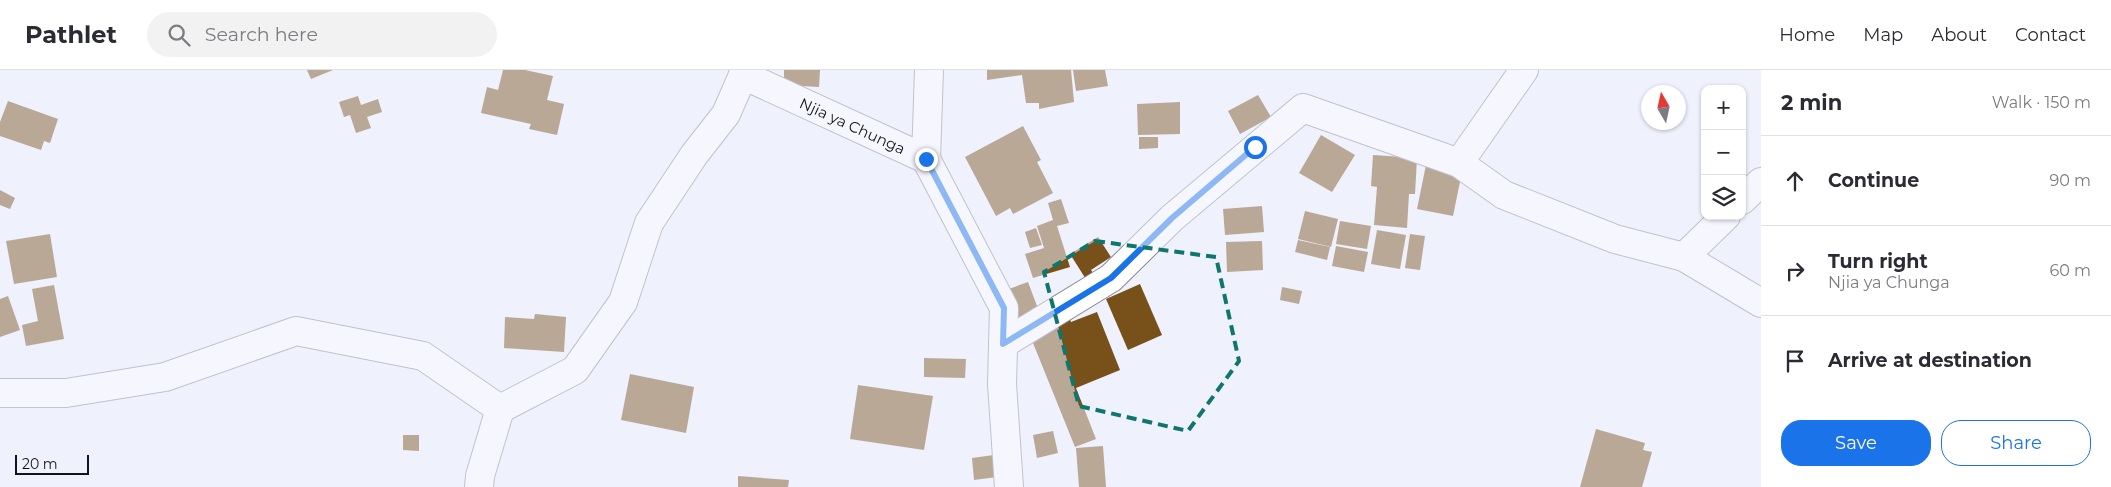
<!DOCTYPE html>
<html lang="en">
<head>
<meta charset="utf-8">
<style>
	:root { --surface:#fff; --page:#f2f2f3; --text:#2b2b33; --muted:#7c7c81; --line:#e1e1e2; --accent:#1a73e8 }
	body { margin:0; font-family:Montserrat,sans-serif; background:var(--page); color:var(--text) }
	.controls { position:absolute; right:15px; top:15px; display:grid; overflow:hidden; border-radius:10px; box-shadow:0 1px 4px #0004 }
	.controls button { width:45px; height:45px; display:grid; place-items:center; padding:0; border:0; border-bottom:1px solid var(--line); background:var(--surface); color:var(--text); font:25px sans-serif }
	.compass { position:absolute; left:1641px; top:15px; width:45px; height:45px; border-radius:50%; background:var(--surface); box-shadow:0 1px 4px #0004; rotate:351deg }
	.scale { position:absolute; left:15px; bottom:12px; width:74px; box-sizing:border-box; padding-left:5px; border:2px solid #131418; border-top:0; font-size:14px; line-height:18px; white-space:nowrap; color:#131418; -webkit-text-stroke:4px #eff1fd; paint-order:stroke }
	.stop { position:absolute; width:15px; height:15px; margin:-11px; border:4px solid #1a73e8; border-radius:50%; background:#fff }
	.stop.end { background:#1a73e8; border-color:#fff; box-shadow:0 1px 5px #0008 }
	.list { margin:0; padding:0; list-style:none }
	h2 { display:flex; justify-content:space-between; align-items:center; height:65px; margin:0; padding:0 20px; font-size:21px }
	h2 small { font-size:16px; font-weight:400; color:var(--muted) }
	.list li { display:grid; grid-template-columns:32px 1fr auto; gap:15px; align-items:center; box-sizing:border-box; height:90px; padding:0 20px; border-top:1px solid var(--line) }
	.list b { display:block; font-size:19px; white-space:nowrap }
	.list p { margin:0; font-size:16px; white-space:nowrap; color:var(--muted) }
	.list em { font-size:16px; font-style:normal; color:var(--muted) }
	.actions { display:flex; gap:10px; padding:15px 20px }
	.actions a { flex:1; padding:11px 0; border:1px solid var(--accent); border-radius:20px; text-align:center; font-size:18px; color:var(--accent) }
	.actions .main { background:var(--accent); color:#fff }
	.icon { flex:none; width:28px; height:28px; fill:none; stroke:currentColor; stroke-width:2; stroke-linecap:round; stroke-linejoin:round }
	.map { position:relative; flex:none; width:1761px; height:417px; overflow:hidden }
	header { display:flex; align-items:center; gap:30px; box-sizing:border-box; height:70px; padding:0 25px; background:var(--surface); border-bottom:1px solid var(--line) }
	header strong { font-size:24px }
	nav { display:flex; gap:28px; margin-inline-start:auto; font-size:18px }
	.search { width:350px; height:45px; background:var(--page); display:flex; align-items:center; gap:12px; box-sizing:border-box; padding:0 18px; border-radius:28px; color:var(--muted); font-size:19px }
	main { display:flex }
	aside { flex:1; background:var(--surface) }
	.map>svg:first-child { display:block }
	.building { fill:#78501a }
	.lines { fill:none; stroke-linecap:round; stroke-linejoin:round }
	.minor-casing { stroke:#888994; stroke-width:30 }
	.minor { stroke:#fff; stroke-width:28 }
	.route { stroke:#1a73e8; stroke-width:6 }
	.marked { fill:none; stroke:#0f766e; stroke-width:4; stroke-dasharray:10 6; stroke-linejoin:round }
	.labels { text-anchor:middle; dominant-baseline:central; stroke-width:5; stroke-linejoin:round; paint-order:stroke }
	.street-label { font-size:15px; fill:#131418; stroke:#eff1fd }
</style>
</head>
<body>
<header>
<strong>Pathlet</strong>
<div class="search"><svg class="icon" aria-label="search" viewBox="0 0 24 24"><circle cx="10" cy="10" r="6"/><path d="M15 15l6 6"/></svg>Search here</div>
<nav><a>Home</a><a>Map</a><a>About</a><a>Contact</a></nav>
</header>
<main>
<div class="map">
<svg width="1761" height="417" viewBox="0 0 1761 417">
	<rect width="100%" height="100%" fill="#eff1fd"/>
	<!-- building -->
	<g class="building">
		<path d="M307 0H333L311 9Z"/>
		<path d="M503 0H525L553 6 547 30 564 34 557 65 529 59 531 54 481 43 487 17 498 20Z"/>
		<path d="M784 0H820L819 17 784 15Z"/>
		<path d="M987 0H1071L1074 32 1039 39V33H1026L1022 5 987 10Z"/>
		<path d="M1073 0H1105L1108 16 1076 21Z"/>
		<path d="M1258 25 1271 47 1240 64 1228 41Z"/>
		<path d="M358 26 361 35 378 29 382 42 367 47 371 58 356 63 350 45 344 47 339 32Z"/>
		<path d="M8 31 58 49 50 73 44 71 41 80 0 66V52Z"/>
		<path d="M1180 32V64L1138 65 1137 34Z"/>
		<path d="M1023 56 1041 90 1037 92 1053 123 1013 144 1010 138 996 146 965 87Z"/>
		<path d="M1321 65 1355 85 1332 122 1299 103Z"/>
		<path d="M1139 67H1158V78L1139 79Z"/>
		<path d="M1373 85 1417 88 1415 124H1409L1407 158 1374 155 1377 117 1371 116Z"/>
		<path d="M1427 90 1463 97 1453 146 1417 139Z"/>
		<path d="M0 120 15 128 10 139 0 135Z"/>
		<path d="M1061 129 1069 153 1057 156 1070 197 1033 208 1025 184 1044 178 1037 156 1053 150 1048 133Z"/>
		<path d="M1262 136 1264 162 1225 165 1223 139Z"/>
		<path d="M1305 141 1338 149 1331 177 1298 169Z"/>
		<path d="M1340 151 1371 156 1367 179 1336 174Z"/>
		<path d="M1036 158 1042 175 1030 178 1025 162Z"/>
		<path d="M1377 160 1406 165 1400 199 1371 194Z"/>
		<path d="M50 164 57 207 14 214 6 171Z"/>
		<path d="M1410 164 1425 166 1420 200 1405 198Z"/>
		<path d="M1098 167 1111 187 1091 200 1097 209 1089 214 1070 184Z"/>
		<path d="M1298 170 1330 177 1327 190 1295 182Z"/>
		<path d="M1262 171 1263 200 1227 202 1226 172Z"/>
		<path d="M1336 176 1368 182 1364 202 1332 196Z"/>
		<path d="M1028 212 1040 244 1017 253 1006 220Z"/>
		<path d="M1140 214 1162 265 1128 280 1106 229Z"/>
		<path d="M54 215 64 269 26 276 22 255 38 251 32 219Z"/>
		<path d="M1282 217 1302 221 1299 234 1280 230Z"/>
		<path d="M8 226 20 260 0 267V229Z"/>
		<path d="M1097 242 1120 300 1076 318 1096 369 1075 377 1031 268 1057 257 1055 252 1069 247 1071 252Z"/>
		<path d="M535 244 566 247 564 282 504 278 505 247 534 249Z"/>
		<path d="M924 288 966 289 965 308 924 307Z"/>
		<path d="M630 304 694 317 686 363 621 350Z"/>
		<path d="M858 315 933 326 924 380 850 369Z"/>
		<path d="M1596 359 1645 373 1643 380 1652 382 1642 417H1580Z"/>
		<path d="M1053 361 1058 383 1037 388 1033 365Z"/>
		<path d="M403 365H419V381L403 380Z"/>
		<path d="M1103 376 1106 417H1079L1076 378Z"/>
		<path d="M994 385 997 407 974 410 972 388Z"/>
		<path d="M738 406 789 410 788 417H738Z"/>
	</g>
	<g class="lines">
		<defs>
			<g id="minor">
				<path id="s1" d="M745 0 743 5 926 89 1004 238 1002 314 1009 417"/>
				<path d="M926 89 929 0"/>
				<path d="M1459 93 1524 0"/>
				<path d="M1742 130 1761 112"/>
				<path d="M1684 187 1726 146"/>
				<path d="M1003 274 1111 208 1172 148 1303 38 1459 93 1504 125 1615 169 1684 187 1761 233"/>
				<path d="M0 323H66L165 307 296 261 423 286 500 339 575 300 623 232 649 153 694 85 726 44 743 5"/>
				<path d="M479 417 480 406 500 339"/>
			</g>
		</defs>
		<!-- minor casing -->
		<use href="#minor" class="minor-casing"/>
		<!-- minor -->
		<use href="#minor" class="minor"/>
	</g>
	<g class="lines">
		<!-- route -->
		<path class="route" d="M926 89 1004 238 1003 274 1111 208 1172 148 1255 77"/>
	</g>
	<!-- marked area -->
	<path d="M0 0H1761V417H0ZM1095 171 1216 187 1239 291 1188 361 1079 336 1044 202Z" fill="#eff1fd" fill-opacity=".55" fill-rule="evenodd"/>
	<path class="marked" d="M1095 171 1216 187 1239 291 1188 361 1079 336 1044 202Z"/>
	<g class="labels">
		<!-- street labels -->
		<g class="street-label">
			<text stroke="none"><textPath href="#s1" startOffset="126">Njia ya Chunga</textPath></text>
		</g>
	</g>
</svg>
<div class="controls">
<button>+</button>
<button>−</button>
<button><svg class="icon" aria-label="layers" viewBox="0 0 24 24"><path d="M12 4l9 5-9 5-9-5zM3 14l9 5 9-5"/></svg></button>
</div>
<svg class="compass" viewBox="-18 -18 36 36"><path d="M0-13l5 13h-10z" fill="#e53935"/><path d="M0 13l5-13h-10z" fill="#7c7c81"/></svg>
<div class="scale">20 m</div>
<div class="stop" style="left:1255px;top:77px"></div>
<div class="stop end" style="left:926px;top:89px"></div>
</div>
<aside>
<h2>2 min<small>Walk · 150 m</small></h2>
<ul class="list">
<li><svg class="icon" aria-label="ahead" viewBox="0 0 24 24"><path d="M12 20V5M6 11l6-6 6 6"/></svg><div><b>Continue</b></div><em>90 m</em></li>
<li><svg class="icon" aria-label="right" viewBox="0 0 24 24"><path d="M7 20v-9h11M14 6l5 5-5 5"/></svg><div><b>Turn right</b><p>Njia ya Chunga</p></div><em>60 m</em></li>
<li><svg class="icon" aria-label="arrive" viewBox="0 0 24 24"><path d="M6 21V4h12l-3 4 3 4H6"/></svg><div><b>Arrive at destination</b></div></li>
</ul>
<div class="actions"><a class="main">Save</a><a>Share</a></div>
</aside>
</main>
</body>
</html>
